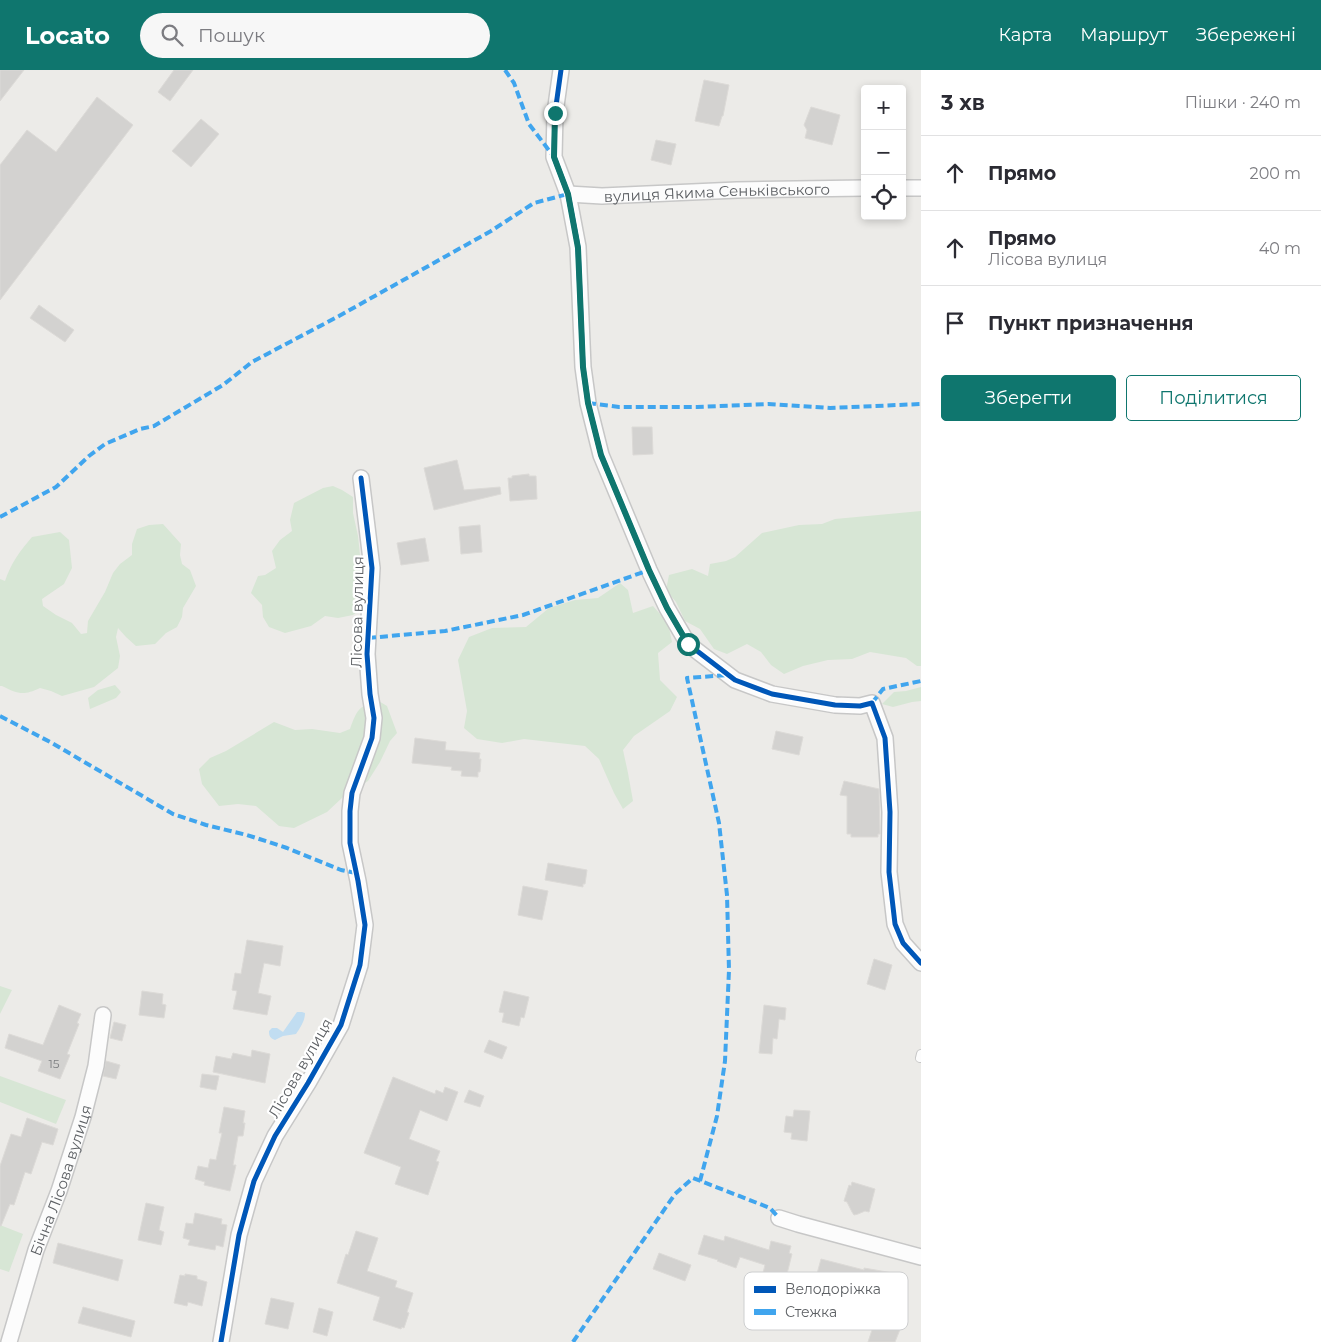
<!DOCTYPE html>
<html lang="uk">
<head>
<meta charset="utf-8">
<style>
	:root { --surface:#fff; --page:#f7f7f7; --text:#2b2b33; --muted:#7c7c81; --line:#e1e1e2; --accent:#0f766e }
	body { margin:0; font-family:Montserrat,sans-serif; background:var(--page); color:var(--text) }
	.controls { position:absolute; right:15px; top:15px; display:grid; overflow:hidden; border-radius:5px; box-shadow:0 2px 8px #0003 }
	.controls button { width:45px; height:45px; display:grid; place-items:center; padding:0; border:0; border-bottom:1px solid var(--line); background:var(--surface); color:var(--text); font:25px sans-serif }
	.stop { position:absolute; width:15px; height:15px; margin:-11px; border:4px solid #0f766e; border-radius:50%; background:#fff }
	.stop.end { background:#0f766e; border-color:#fff; box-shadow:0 1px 5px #0008 }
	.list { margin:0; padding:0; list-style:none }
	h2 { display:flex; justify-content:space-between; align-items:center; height:65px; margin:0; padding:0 20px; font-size:21px }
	h2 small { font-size:16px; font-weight:400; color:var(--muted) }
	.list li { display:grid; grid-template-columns:32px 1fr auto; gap:15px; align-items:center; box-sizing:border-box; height:75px; padding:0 20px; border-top:1px solid var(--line) }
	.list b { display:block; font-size:19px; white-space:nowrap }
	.list p { margin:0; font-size:16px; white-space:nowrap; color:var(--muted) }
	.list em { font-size:16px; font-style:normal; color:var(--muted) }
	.actions { display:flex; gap:10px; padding:15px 20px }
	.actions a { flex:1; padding:11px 0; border:1px solid var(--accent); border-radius:5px; text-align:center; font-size:18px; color:var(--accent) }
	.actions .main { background:var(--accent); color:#fff }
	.icon { flex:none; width:28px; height:28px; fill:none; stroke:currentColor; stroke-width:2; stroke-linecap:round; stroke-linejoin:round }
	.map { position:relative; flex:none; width:921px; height:1272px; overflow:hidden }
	header { display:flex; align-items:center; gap:30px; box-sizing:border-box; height:70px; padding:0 25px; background:var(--accent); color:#fff }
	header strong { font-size:24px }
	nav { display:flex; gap:28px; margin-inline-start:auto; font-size:18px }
	.search { width:350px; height:45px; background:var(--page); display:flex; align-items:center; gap:12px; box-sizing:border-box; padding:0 18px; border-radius:28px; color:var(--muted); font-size:19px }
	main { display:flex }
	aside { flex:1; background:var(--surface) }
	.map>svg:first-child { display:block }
	.green { fill:#d7e6d5 }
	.water { fill:#c1ddf1 }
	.building { fill:#d3d2d0; stroke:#dcdad7 }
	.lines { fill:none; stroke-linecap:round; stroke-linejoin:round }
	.service-casing { stroke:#c7c7c7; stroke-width:10 }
	.minor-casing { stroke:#c7c7c7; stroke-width:18 }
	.service { stroke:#fcfcfc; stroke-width:8 }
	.minor { stroke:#fcfcfc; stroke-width:15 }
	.quiet { stroke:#40a5ee; stroke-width:4; stroke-dasharray:8 4; stroke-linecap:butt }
	.cycleway-casing { stroke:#fff; stroke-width:8 }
	.cycleway { stroke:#0057b8; stroke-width:5 }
	.route { stroke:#0f766e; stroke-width:6 }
	.labels { text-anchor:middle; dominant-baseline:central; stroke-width:4.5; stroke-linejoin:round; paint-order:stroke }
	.number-label { font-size:12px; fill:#7c7e80 }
	.street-label { font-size:15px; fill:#5d6064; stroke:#fff }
	.key { fill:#fff; stroke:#cecfd0; stroke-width:1 }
	.key-label { font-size:14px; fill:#5d6064 }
</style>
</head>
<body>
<header>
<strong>Locato</strong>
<div class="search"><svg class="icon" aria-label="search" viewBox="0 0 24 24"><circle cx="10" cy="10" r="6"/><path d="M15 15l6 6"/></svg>Пошук</div>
<nav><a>Карта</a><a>Маршрут</a><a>Збережені</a></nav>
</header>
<main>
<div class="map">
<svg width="921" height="1272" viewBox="0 0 921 1272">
	<rect width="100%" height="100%" fill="#ecebe8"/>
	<!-- green -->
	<g class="green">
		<path d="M333 416 342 420 353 427V443L358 466 360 485 364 499 358 525 363 537 353 545 338 548 325 546 311 556 285 563 269 557 263 547 262 535 251 523 258 506 265 505 276 498 272 481 280 470 292 461 290 450 294 433 323 418Z"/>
		<path d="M921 441V596H917L906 588 870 582 852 589 828 590 803 596 784 604 771 595 761 582 747 574 727 584 714 579 700 559 685 551 676 532 666 520 669 505 692 499 708 506 710 494 726 491 735 487 762 463 799 455 822 454 835 449Z"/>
		<path d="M163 454 181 474 180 485 182 494 190 500 196 516 183 538 182 547 177 557 166 563 155 574 136 576 126 567 118 558 116 567 120 586 118 598 94 617 62 626 51 621 40 618C23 626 18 624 2 616H0V509L5 511C11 493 20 481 32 467L60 462 69 470 72 498 64 514 42 529 43 536 56 545 72 553 81 564 87 563 88 551 105 522 113 503 120 494 132 485V474L137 459 149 455Z"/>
		<path d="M620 513 628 520 633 543 653 536 668 553 672 572 658 583 660 610 677 627 670 641 634 666 623 680 628 703 633 731 623 739 614 723 599 689 585 676 524 669 502 673 477 669 464 658 467 641 458 590 469 567 492 558 526 557 549 538 575 530 598 528Z"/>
		<path d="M115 615 121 622 116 628 90 639 88 628 98 620Z"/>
		<path d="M921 617V631L912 632 893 637 882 634 894 622 906 621Z"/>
		<path d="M377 630 387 636 397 663 390 671 380 692 368 711 343 727 327 742 294 758 279 756 256 736 238 734 219 736 202 714 199 699 210 688 226 681 274 652 295 660 312 659 340 663 350 659C357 640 358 637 377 630Z"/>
		<path d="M0 916 12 920 0 944Z"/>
		<path d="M0 1006 66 1030 56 1054 0 1032Z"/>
		<path d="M0 1155 23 1164 9 1202 0 1199Z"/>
	</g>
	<!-- water -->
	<path class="water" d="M297 942H302L305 943C305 951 300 958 296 964L283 966 275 970C270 968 269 966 269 961L272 958H277L283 962Z"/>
	<!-- building -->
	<g class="building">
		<path d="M0 0H24L0 31Z"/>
		<path d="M174 0H193L170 31 158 22Z"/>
		<path d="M704 10 729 15 723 46H722L719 56 695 51Z"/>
		<path d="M97 27 133 55 0 230V95L27 60 56 82Z"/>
		<path d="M811 37 840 45 832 75 805 68 807 60 804 55Z"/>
		<path d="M201 49 219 64 191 97 172 81Z"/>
		<path d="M656 70 676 74 671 95 651 90Z"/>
		<path d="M39 235 74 260 65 272 30 248Z"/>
		<path d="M632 357H652L653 384 633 385Z"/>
		<path d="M457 390 464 420 500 417 501 424 434 440 424 398Z"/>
		<path d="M529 404V406H536L537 429 510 431 508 408H512V406Z"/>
		<path d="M480 455 482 482 461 484 459 457Z"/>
		<path d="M425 468 429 491 401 495 397 473Z"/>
		<path d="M776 661 803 667 799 685 772 679Z"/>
		<path d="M415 668 446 672 445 680 480 683 479 689H481L480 702H478V707L461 706 462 701 451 700 452 697 412 693Z"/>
		<path d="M844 711 879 719 880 764H878V767H851V764H847V726L840 725Z"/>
		<path d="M548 793 587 800 585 814H583V817L545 810Z"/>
		<path d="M523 816 548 821 542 850 518 845Z"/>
		<path d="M247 870 283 876 280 896 264 893 258 923 271 926 267 945 233 939 237 921 232 920 235 903 241 904Z"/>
		<path d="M874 889 892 895 885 920 867 914Z"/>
		<path d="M142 921 163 924 162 934 166 935 164 948 139 945Z"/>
		<path d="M504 921 529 927 524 948 521 947 519 956 502 952 504 943 499 942Z"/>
		<path d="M59 935 81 944 77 953 79 954 67 984 70 985 60 1009 38 1001 42 991 5 978 9 964 43 975Z"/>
		<path d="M764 935 786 938 785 950 779 949 777 969 773 968 772 984 759 983Z"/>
		<path d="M114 952 126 955 122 971 110 968Z"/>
		<path d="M489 970 507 977 502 989 484 982Z"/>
		<path d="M252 980 270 984 265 1013 213 1002 216 986 231 989 233 983 251 987Z"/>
		<path d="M106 991 120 995 116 1009 103 1006Z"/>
		<path d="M202 1004 219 1006 216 1020 200 1017Z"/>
		<path d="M393 1007 435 1024 436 1020 443 1023 445 1017 458 1022 447 1051 420 1040 409 1069 440 1081 436 1091 439 1092 428 1125 395 1114 401 1097 364 1083Z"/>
		<path d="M469 1020 484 1026 480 1037 464 1032Z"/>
		<path d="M224 1037 245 1041 243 1053H245L243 1066H238L233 1095H236L230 1121 204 1115 205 1112 195 1109 198 1096 208 1098 210 1089 216 1090 222 1063H219Z"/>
		<path d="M794 1040 810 1041 807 1071 791 1069 792 1063 784 1062 786 1046 793 1047Z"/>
		<path d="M27 1048 58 1059 53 1075 42 1072 31 1104 25 1102 14 1135 10 1134 1 1156H0V1096L11 1064 21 1067Z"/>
		<path d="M852 1112 875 1119 869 1142 865 1141 858 1144 854 1145 852 1142 847 1132 844 1131 849 1115 851 1116Z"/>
		<path d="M146 1133 164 1137 159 1160 164 1162 161 1175 138 1170Z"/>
		<path d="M195 1143 222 1149 221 1154 227 1155 223 1177 216 1175 215 1180 188 1175 190 1170 183 1168 186 1153 193 1154Z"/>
		<path d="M356 1161 378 1168 367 1201 397 1211 395 1217 413 1223 407 1242 409 1243 404 1258 402 1257 401 1259 373 1250 380 1227 337 1213 346 1184 348 1185Z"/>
		<path d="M704 1165 724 1171 725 1166 769 1180 771 1171 791 1176 789 1183 792 1184 787 1204 815 1211 821 1189 864 1200V1198L893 1203 887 1240 905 1247 895 1272H868L875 1251 856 1248 859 1229 856 1228 857 1222 827 1215 823 1233 814 1230 813 1234 797 1229 798 1224 760 1214 765 1195 740 1187 736 1198 717 1191 718 1190 698 1184Z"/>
		<path d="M58 1173 123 1190 118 1211 53 1193Z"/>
		<path d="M659 1183 691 1195 685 1211 653 1199Z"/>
		<path d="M185 1204 197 1206V1209L207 1212 202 1236 188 1232 187 1236 174 1233 180 1205 185 1206Z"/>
		<path d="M271 1228 294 1233 288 1259 265 1254Z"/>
		<path d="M83 1237 135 1251 131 1267 78 1253Z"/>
		<path d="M319 1238 333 1242 327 1266 313 1262Z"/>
	</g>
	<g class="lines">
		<defs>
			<path id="service" d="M920 988 921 984"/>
			<g id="minor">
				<path d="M561 0 555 43 554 87 568 124 578 177 583 297 588 333 601 385 649 500 667 538 688 574 735 610 772 624 835 635 860 636 872 633 885 668 890 742 889 802 895 854 903 873 921 893"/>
				<path d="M902 118H921"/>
				<path id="s1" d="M568 124 602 126 737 120 865 118"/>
				<path d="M779 1148 798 1154 921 1187"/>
				<path id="s2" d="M9 1272 36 1180 59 1121 83 1047 96 996 103 945"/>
				<path d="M221 1272 239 1165 254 1111 275 1066 308 1013 341 955 360 895 365 855 358 811 350 773V741L352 723 372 668 374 648 370 624 367 584 372 498 361 408"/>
			</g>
		</defs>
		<!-- service casing -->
		<use href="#service" class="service-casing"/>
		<!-- minor casing -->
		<use href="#minor" class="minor-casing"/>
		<!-- service -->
		<use href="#service" class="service"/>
		<!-- minor -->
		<use href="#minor" class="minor"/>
		<!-- quiet -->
		<g class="quiet">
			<path d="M505 0 514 13 529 54 554 87"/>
			<path d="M588 333 619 337H697L768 334 830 338 921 334"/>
			<path d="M0 447 56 417 89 386 105 374 140 359 154 356 223 315 252 292 339 246 491 161 534 133 568 124"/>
			<path d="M368 568 445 561 523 545 649 500"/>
			<path d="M872 633 883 619 921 611"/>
			<path d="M0 646 52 673 173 744 206 755 247 765 287 778 341 800 356 803"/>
			<path d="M700 1111 717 1046 725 991 729 900 727 825 719 753 687 608 727 605"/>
			<path d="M573 1272 675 1124 693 1108 770 1138 779 1148"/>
		</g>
		<defs>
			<g id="cycleway">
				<path d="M561 0 555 43 554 87 568 124 578 177 583 297 588 333 601 385 649 500 667 538 688 574 735 610 772 624 835 635 860 636 872 633 885 668 890 742 889 802 895 854 903 873 921 893"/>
				<path d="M221 1272 239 1165 254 1111 275 1066 308 1013 341 955 360 895 365 855 358 811 350 773V741L352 723 372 668 374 648 370 624 367 584 372 498 361 408"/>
			</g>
		</defs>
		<!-- cycleway casing -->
		<use href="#cycleway" class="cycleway-casing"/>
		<!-- cycleway -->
		<use href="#cycleway" class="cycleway"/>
	</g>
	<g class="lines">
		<!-- route -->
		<path class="route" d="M555 43 554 87 568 124 578 178 583 297 588 333 601 385 649 500 667 538 688 574"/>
	</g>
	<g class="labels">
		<!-- number labels -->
		<g class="number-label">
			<text x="54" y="993">15</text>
		</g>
		<!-- street labels -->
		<g class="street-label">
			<text stroke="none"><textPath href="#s1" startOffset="149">вулиця Якима Сеньківського</textPath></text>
			<text transform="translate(357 542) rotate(-89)">Лісова вулиця</text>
			<text transform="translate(300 998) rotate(-60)">Лісова вулиця</text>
			<text stroke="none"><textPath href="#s2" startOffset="170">Бічна Лісова вулиця</textPath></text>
		</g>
	</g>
	<!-- legend -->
	<rect x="744" y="1202" width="164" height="58" rx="8" class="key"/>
	<rect x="754" y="1216" width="22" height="7" fill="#0057b8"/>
	<rect x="754" y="1239" width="22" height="6" fill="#40a5ee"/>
	<g class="key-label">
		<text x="785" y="1224">Велодоріжка</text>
		<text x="785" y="1247">Стежка</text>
	</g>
</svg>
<div class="controls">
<button>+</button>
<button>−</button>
<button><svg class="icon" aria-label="locate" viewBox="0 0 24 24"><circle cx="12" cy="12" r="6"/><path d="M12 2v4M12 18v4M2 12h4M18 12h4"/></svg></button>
</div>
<div class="stop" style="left:688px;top:574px"></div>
<div class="stop end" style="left:555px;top:43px"></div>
</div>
<aside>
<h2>3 хв<small>Пішки · 240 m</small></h2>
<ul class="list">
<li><svg class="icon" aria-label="ahead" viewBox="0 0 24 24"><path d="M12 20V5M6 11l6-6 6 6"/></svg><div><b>Прямо</b></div><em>200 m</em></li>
<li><svg class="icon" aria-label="ahead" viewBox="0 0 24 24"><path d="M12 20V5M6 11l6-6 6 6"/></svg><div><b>Прямо</b><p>Лісова вулиця</p></div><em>40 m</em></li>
<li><svg class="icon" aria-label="arrive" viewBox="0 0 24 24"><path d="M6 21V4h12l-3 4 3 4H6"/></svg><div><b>Пункт призначення</b></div></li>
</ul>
<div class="actions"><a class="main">Зберегти</a><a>Поділитися</a></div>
</aside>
</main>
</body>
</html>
